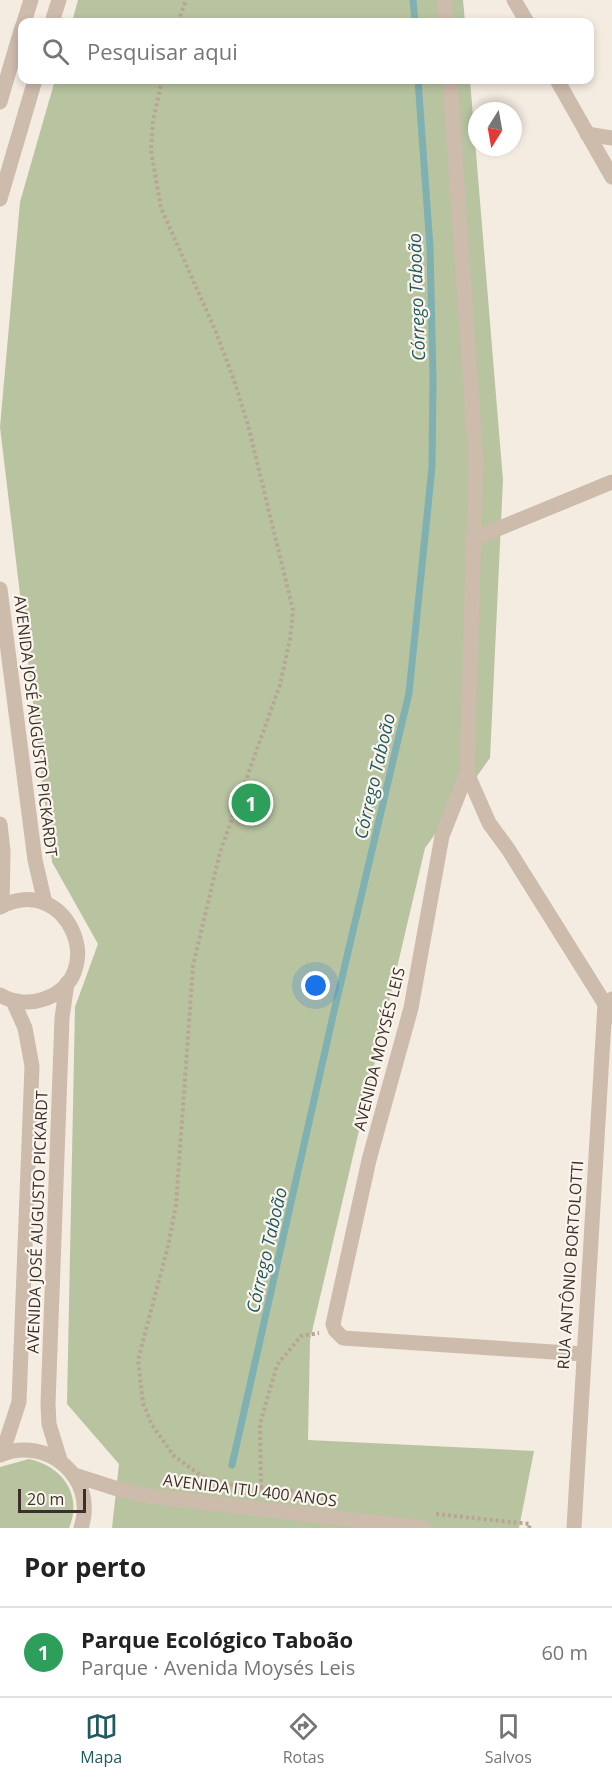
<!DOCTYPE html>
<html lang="pt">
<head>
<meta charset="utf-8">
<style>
	:root { --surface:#fff; --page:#f6f6f6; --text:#222; --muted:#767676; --line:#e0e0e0; --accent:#1f5a5e }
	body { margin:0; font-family:"Open Sans",sans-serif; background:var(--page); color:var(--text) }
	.compass { position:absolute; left:468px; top:102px; width:54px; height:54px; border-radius:50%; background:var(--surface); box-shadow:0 3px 9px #0003; rotate:191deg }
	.scale { position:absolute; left:18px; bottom:15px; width:68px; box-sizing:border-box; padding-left:6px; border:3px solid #3b302b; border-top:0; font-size:16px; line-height:21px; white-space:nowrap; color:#3b302b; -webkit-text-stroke:4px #fbf5ee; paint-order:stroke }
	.you { position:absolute; left:316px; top:986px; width:21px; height:21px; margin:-15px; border:4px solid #fff; border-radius:50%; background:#1a73e8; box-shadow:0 0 0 9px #1a73e833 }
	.badge { display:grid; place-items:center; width:39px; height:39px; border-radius:50%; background:var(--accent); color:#fff; font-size:20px; font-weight:700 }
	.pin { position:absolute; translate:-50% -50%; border:3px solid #fff; box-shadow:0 2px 6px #0006 }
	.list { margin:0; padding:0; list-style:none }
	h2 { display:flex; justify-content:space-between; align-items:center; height:78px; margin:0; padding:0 24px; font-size:26px }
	h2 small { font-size:20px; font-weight:400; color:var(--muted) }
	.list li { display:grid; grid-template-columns:39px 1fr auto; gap:18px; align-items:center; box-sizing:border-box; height:90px; padding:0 24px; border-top:2px solid var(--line) }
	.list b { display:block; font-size:22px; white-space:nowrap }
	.list p { margin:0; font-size:20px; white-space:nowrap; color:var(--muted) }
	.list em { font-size:20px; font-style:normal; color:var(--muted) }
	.icon { flex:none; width:33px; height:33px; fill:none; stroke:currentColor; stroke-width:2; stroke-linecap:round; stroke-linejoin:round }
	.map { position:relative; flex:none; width:612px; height:1528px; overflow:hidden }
	.search { position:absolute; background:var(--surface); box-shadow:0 3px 9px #0003; left:18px; right:18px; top:18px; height:66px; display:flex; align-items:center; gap:15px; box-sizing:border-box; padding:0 21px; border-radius:12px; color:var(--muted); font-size:22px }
	.sheet { height:168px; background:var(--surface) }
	nav { display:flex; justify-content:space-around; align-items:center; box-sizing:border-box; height:84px; border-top:2px solid var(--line); background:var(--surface); font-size:16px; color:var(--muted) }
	nav a { display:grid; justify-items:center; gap:3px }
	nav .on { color:var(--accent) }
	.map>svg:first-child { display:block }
	.green { fill:#b8c4a0 }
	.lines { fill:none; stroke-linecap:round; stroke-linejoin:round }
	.stream { stroke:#7fb0b2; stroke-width:7 }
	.path { stroke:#b9a596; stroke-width:4; stroke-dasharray:3 3; stroke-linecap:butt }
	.minor { stroke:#cdbbac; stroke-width:15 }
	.tertiary { stroke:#cdbbac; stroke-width:15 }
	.labels { text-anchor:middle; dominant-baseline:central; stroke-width:4.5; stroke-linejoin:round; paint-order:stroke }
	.street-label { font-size:16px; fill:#3b302b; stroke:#fbf5ee }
	.water-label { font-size:18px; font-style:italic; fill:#1f5a5e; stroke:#fbf5ee }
</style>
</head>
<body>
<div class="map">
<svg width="612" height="1528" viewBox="0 0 612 1528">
	<rect width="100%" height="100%" fill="#f4ebe1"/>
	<!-- green -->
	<g class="green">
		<path d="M78 0H463L465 22H72Z"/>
		<path d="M55 80H470L503 480 490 758 425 848 310 1340 308 1440 534 1451 519 1528H112L119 1464 67 1404 75 1007 98 944 52 862 0 427 20 202Z"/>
		<path d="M29 1459C62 1466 83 1495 69 1528H0V1467Z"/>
	</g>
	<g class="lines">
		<!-- stream -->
		<g class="stream">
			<path d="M413 0 415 22"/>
			<path d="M232 1465 332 1020 409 693 432 467 433 379 430 247 418 80"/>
		</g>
		<!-- path -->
		<g class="path">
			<path d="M178 22 186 0"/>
			<path d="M162 80 153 121 151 151 161 208 216 332 234 380 248 425 293 610 290 639 280 685 220 852 193 966 176 1205 168 1246 138 1360 143 1403 152 1425 174 1456 203 1477 216 1483 302 1492 301 1497"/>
			<path d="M261 1488 260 1424 277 1365 301 1336 319 1333"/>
			<path d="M436 1514 530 1524 529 1528"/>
		</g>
		<!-- minor -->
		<g class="minor">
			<path d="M444 0 446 22"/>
			<path d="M24 22 31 0"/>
			<path d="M52 22 59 0"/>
			<path d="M450 80 476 462 467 773 489 823 508 849 605 1004 574 1528"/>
			<path d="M0 102 22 27"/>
			<path d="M0 199 35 80"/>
			<path d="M473 539 612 482"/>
			<path d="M0 589 35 860 45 903"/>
			<path d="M467 773 442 836 411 1008 369 1160 333 1324 335 1330 343 1338 583 1354"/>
			<path d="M0 824 3 851 2 906"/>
			<path d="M0 907C68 871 111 977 44 999 30 1004 13 1003 0 995"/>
			<path d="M2 1454 19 1402 32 1066 25 1028 13 1001"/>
			<path d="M60 1460 49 1424 48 1404 62 1018 67 983"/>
		</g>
		<!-- tertiary -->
		<g class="tertiary">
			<path d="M514 0 527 22"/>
			<path d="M557 80 612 177"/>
			<path d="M587 134 612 138"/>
			<path d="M612 999 605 1004 612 1017"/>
			<path d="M0 1455C47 1435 98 1478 81 1528"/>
			<path d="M74 1475 121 1490 149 1496 423 1528"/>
		</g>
	</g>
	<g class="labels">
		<!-- street labels -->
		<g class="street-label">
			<text transform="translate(36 726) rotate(83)">AVENIDA JOSÉ AUGUSTO PICKARDT</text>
			<text transform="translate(379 1049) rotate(-76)">AVENIDA MOYSÉS LEIS</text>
			<text transform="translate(37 1222) rotate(-88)">AVENIDA JOSÉ AUGUSTO PICKARDT</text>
			<text transform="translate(570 1265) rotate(-86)">RUA ANTÔNIO BORTOLOTTI</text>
			<text transform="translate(250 1490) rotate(7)">AVENIDA ITU 400 ANOS</text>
		</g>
		<!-- water labels -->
		<g class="water-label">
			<text transform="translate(416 297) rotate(-92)">Córrego Taboão</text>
			<text transform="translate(374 776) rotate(-77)">Córrego Taboão</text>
			<text transform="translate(266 1250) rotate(-77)">Córrego Taboão</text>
		</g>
	</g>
</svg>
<svg class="compass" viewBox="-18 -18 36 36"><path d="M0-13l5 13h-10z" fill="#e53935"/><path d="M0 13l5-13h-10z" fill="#767676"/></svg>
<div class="scale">20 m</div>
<div class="you"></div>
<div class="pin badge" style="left:251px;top:803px;background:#2e9e5b">1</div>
<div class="search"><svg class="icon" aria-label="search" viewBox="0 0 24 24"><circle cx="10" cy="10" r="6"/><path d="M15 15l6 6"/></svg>Pesquisar aqui</div>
</div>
<section class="sheet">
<h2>Por perto<small></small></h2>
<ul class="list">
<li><span class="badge" style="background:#2e9e5b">1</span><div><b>Parque Ecológico Taboão</b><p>Parque · Avenida Moysés Leis</p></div><em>60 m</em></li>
</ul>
</section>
<nav>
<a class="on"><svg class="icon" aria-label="map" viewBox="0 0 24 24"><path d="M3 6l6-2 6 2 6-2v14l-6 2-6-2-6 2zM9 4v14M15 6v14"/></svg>Mapa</a>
<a><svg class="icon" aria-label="directions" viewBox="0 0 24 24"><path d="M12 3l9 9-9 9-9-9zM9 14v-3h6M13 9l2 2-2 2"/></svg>Rotas</a>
<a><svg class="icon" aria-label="saved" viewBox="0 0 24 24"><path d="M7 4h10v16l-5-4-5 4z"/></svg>Salvos</a>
</nav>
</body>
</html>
